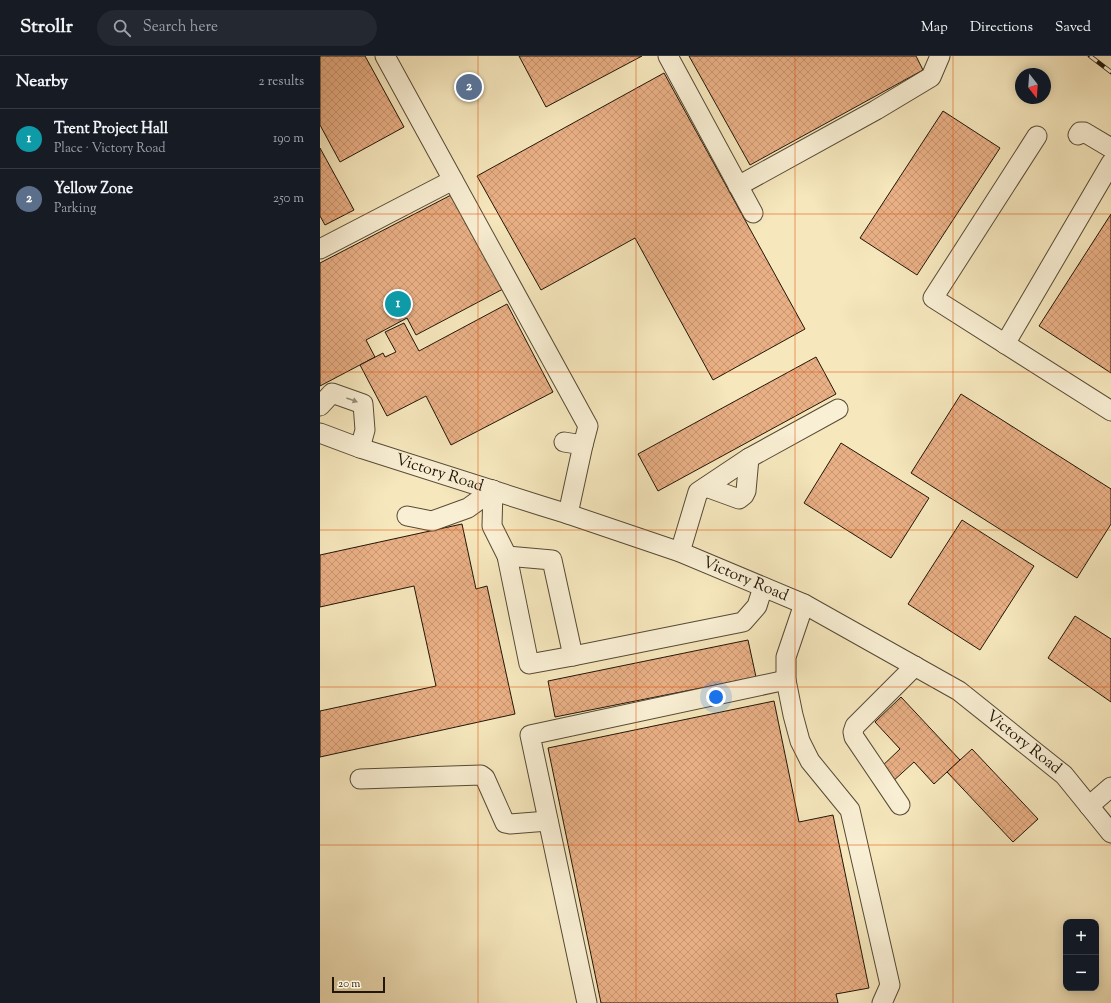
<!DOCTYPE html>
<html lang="en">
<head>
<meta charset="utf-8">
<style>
	:root { --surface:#171b24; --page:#242831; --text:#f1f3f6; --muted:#9ea1a6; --line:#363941; --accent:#c59692 }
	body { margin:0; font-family:"Sorts Mill Goudy",serif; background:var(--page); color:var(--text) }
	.controls { position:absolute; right:12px; bottom:12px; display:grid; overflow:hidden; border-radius:8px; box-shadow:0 2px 10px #0003 }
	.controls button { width:36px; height:36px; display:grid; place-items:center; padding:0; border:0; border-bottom:1px solid var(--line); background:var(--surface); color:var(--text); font:20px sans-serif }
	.compass { position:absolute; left:695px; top:12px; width:36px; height:36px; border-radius:50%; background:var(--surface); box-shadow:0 2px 10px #0003; rotate:163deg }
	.scale { position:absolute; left:12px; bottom:10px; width:53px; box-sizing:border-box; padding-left:4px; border:2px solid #211608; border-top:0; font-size:11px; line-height:14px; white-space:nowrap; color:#211608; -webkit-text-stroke:3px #f9efd4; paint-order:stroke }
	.you { position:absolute; left:396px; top:641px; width:14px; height:14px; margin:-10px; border:3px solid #fff; border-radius:50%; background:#1a73e8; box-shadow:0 0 0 6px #1a73e833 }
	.badge { display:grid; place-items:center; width:26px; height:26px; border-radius:50%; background:var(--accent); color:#fff; font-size:13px; font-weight:700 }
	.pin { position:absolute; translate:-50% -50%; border:2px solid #fff; box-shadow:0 1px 4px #0006 }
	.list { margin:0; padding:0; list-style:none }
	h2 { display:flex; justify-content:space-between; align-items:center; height:52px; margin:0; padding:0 16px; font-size:17px }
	h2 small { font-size:13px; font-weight:400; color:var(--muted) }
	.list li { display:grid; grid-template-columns:26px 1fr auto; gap:12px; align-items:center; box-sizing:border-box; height:60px; padding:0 16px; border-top:1px solid var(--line) }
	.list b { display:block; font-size:15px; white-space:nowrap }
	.list p { margin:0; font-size:13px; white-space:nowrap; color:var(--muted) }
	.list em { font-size:13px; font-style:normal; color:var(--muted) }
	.icon { flex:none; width:22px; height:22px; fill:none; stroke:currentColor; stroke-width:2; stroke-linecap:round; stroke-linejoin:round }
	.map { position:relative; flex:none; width:791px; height:947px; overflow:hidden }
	header { display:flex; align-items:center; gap:24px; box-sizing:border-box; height:56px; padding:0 20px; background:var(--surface); border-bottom:1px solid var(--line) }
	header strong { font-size:19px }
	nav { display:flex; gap:22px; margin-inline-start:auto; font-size:14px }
	.search { width:280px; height:36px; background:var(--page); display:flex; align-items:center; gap:10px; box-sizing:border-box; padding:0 14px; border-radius:22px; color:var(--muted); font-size:15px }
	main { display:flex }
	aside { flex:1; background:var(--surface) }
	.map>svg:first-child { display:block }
	.building { fill:url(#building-cross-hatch); stroke:#211608 }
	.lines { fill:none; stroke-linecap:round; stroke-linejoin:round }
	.minor-casing { stroke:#564a35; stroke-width:21 }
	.minor { stroke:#f9efd4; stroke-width:19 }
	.rail-casing { stroke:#211608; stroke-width:4.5 }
	.rail { stroke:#f9efd4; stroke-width:3; stroke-dasharray:9; stroke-linecap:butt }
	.oneway { fill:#988d78 }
	.grid { fill:none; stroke:#de560c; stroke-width:1; stroke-opacity:0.55 }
	.labels { text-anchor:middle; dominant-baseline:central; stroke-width:3; stroke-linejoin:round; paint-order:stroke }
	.street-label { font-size:16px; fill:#211608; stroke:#f9efd4 }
</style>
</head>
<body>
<header>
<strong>Strollr</strong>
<div class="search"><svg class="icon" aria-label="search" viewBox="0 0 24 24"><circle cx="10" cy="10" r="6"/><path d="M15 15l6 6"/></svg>Search here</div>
<nav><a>Map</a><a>Directions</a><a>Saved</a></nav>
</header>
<main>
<aside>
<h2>Nearby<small>2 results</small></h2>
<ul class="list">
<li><span class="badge" style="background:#0f9aa8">1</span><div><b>Trent Project Hall</b><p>Place · Victory Road</p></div><em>190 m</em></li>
<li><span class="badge" style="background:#5c6f8a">2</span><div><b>Yellow Zone</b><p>Parking</p></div><em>250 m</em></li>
</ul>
</aside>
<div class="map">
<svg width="791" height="947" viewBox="0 0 791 947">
	<defs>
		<pattern id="building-cross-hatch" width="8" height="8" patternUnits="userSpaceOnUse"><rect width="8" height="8" fill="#e9af85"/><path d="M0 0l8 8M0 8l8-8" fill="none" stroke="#c89671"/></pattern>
	</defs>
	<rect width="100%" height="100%" fill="#f6e7bd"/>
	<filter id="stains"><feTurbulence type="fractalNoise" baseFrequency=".005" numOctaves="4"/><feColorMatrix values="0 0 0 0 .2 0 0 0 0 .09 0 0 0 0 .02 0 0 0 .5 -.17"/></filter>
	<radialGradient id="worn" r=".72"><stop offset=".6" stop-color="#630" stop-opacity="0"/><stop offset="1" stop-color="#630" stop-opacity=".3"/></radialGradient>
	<!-- building -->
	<g class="building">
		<path d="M0 0H45L84 71 20 106 0 69Z"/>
		<path d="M199 0H322L226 51Z"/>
		<path d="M369 0H596L603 14 430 109Z"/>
		<path d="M344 17 485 273 393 324 315 182 221 234 157 120Z"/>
		<path d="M623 55 680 92 597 219 540 182Z"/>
		<path d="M0 92 34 154 5 169 0 160Z"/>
		<path d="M133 138 183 233 96 279 87 262 46 284 55 301 0 330V207Z"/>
		<path d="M791 158V317L719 270Z"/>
		<path d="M187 248 233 336 131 389 106 340 67 360 40 309 63 297 65 301 76 296 65 276 84 267 99 295Z"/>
		<path d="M496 301 516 338 338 435 318 398Z"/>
		<path d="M641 338 791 433V468L757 522 591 417Z"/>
		<path d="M521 387 609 442 571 502 484 447Z"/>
		<path d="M642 464 714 510 660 594 588 548Z"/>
		<path d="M142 468 156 533 167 530 195 658 0 701V655L116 630 94 530 0 551V499Z"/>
		<path d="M755 560 791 583V646L728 602Z"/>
		<path d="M428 584 436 621 235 661 228 625Z"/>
		<path d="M581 641 640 704 614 728 594 706 571 727 558 714 580 693 555 666Z"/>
		<path d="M454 645 479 766 513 759 549 932 516 938 518 947H281L228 692Z"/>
		<path d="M652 693 718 763 693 786 627 716Z"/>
	</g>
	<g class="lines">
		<defs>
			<g id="minor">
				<path d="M65 0 268 370 263 389"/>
				<path d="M348 0 433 157"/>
				<path d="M758 79 760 76H764L791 92"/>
				<path d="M717 80 613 242 791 355"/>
				<path d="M418 130 556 54 611 21 620 0"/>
				<path d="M0 193 133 124"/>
				<path d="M685 288 791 107"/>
				<path d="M0 350 12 337 43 348 45 374 40 392"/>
				<path id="s1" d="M0 377 40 392 222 450 248 458 360 496 484 548 639 635 744 719 791 777"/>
				<path d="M244 386 263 389 248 458"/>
				<path d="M386 431 419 443 424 439 426 435 429 402"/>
				<path d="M173 434 172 470 187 500 209 608 253 600 423 566 437 550 443 531"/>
				<path d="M87 460 112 465 148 452 173 434"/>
				<path d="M360 496 378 436 429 402 518 353"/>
				<path d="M187 500 232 504 253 600"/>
				<path d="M484 548 466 601V624L473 659 480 685 490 705 530 754 570 929 562 947"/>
				<path d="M40 723 161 719 165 722 185 767 190 768 228 765"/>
				<path d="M580 749 534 681 533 676 535 670 595 610"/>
				<path d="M769 750 791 731"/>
				<path d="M267 947 210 679 466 624"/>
			</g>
		</defs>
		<!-- minor casing -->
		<use href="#minor" class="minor-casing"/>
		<!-- minor -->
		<use href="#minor" class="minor"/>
		<defs>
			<path id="rail" d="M770 0 791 16"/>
		</defs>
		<!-- rail casing -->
		<use href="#rail" class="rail-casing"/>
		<!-- rail -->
		<use href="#rail" class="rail"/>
	</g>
	<!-- one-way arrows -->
	<defs><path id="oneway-solid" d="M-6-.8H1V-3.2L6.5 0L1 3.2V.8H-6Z"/></defs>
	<use class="oneway" href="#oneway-solid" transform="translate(32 344) rotate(20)"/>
	<!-- grid -->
	<path class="grid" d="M158 0V947M316 0V947M475 0V947M633 0V947M0 158H791M0 316H791M0 474H791M0 631H791M0 789H791"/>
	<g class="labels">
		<!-- street labels -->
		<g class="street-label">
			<text stroke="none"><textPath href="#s1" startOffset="126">Victory Road</textPath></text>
			<text stroke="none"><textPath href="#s1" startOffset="450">Victory Road</textPath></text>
			<text stroke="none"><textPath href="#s1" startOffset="774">Victory Road</textPath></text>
		</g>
	</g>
	<rect width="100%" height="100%" filter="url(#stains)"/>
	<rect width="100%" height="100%" fill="url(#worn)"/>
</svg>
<div class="controls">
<button>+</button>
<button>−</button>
</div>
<svg class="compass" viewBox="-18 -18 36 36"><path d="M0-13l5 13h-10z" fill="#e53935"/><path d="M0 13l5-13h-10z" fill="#9ea1a6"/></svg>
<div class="scale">20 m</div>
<div class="you"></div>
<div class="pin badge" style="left:78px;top:248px;background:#0f9aa8">1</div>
<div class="pin badge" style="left:149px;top:31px;background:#5c6f8a">2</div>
</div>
</main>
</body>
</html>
